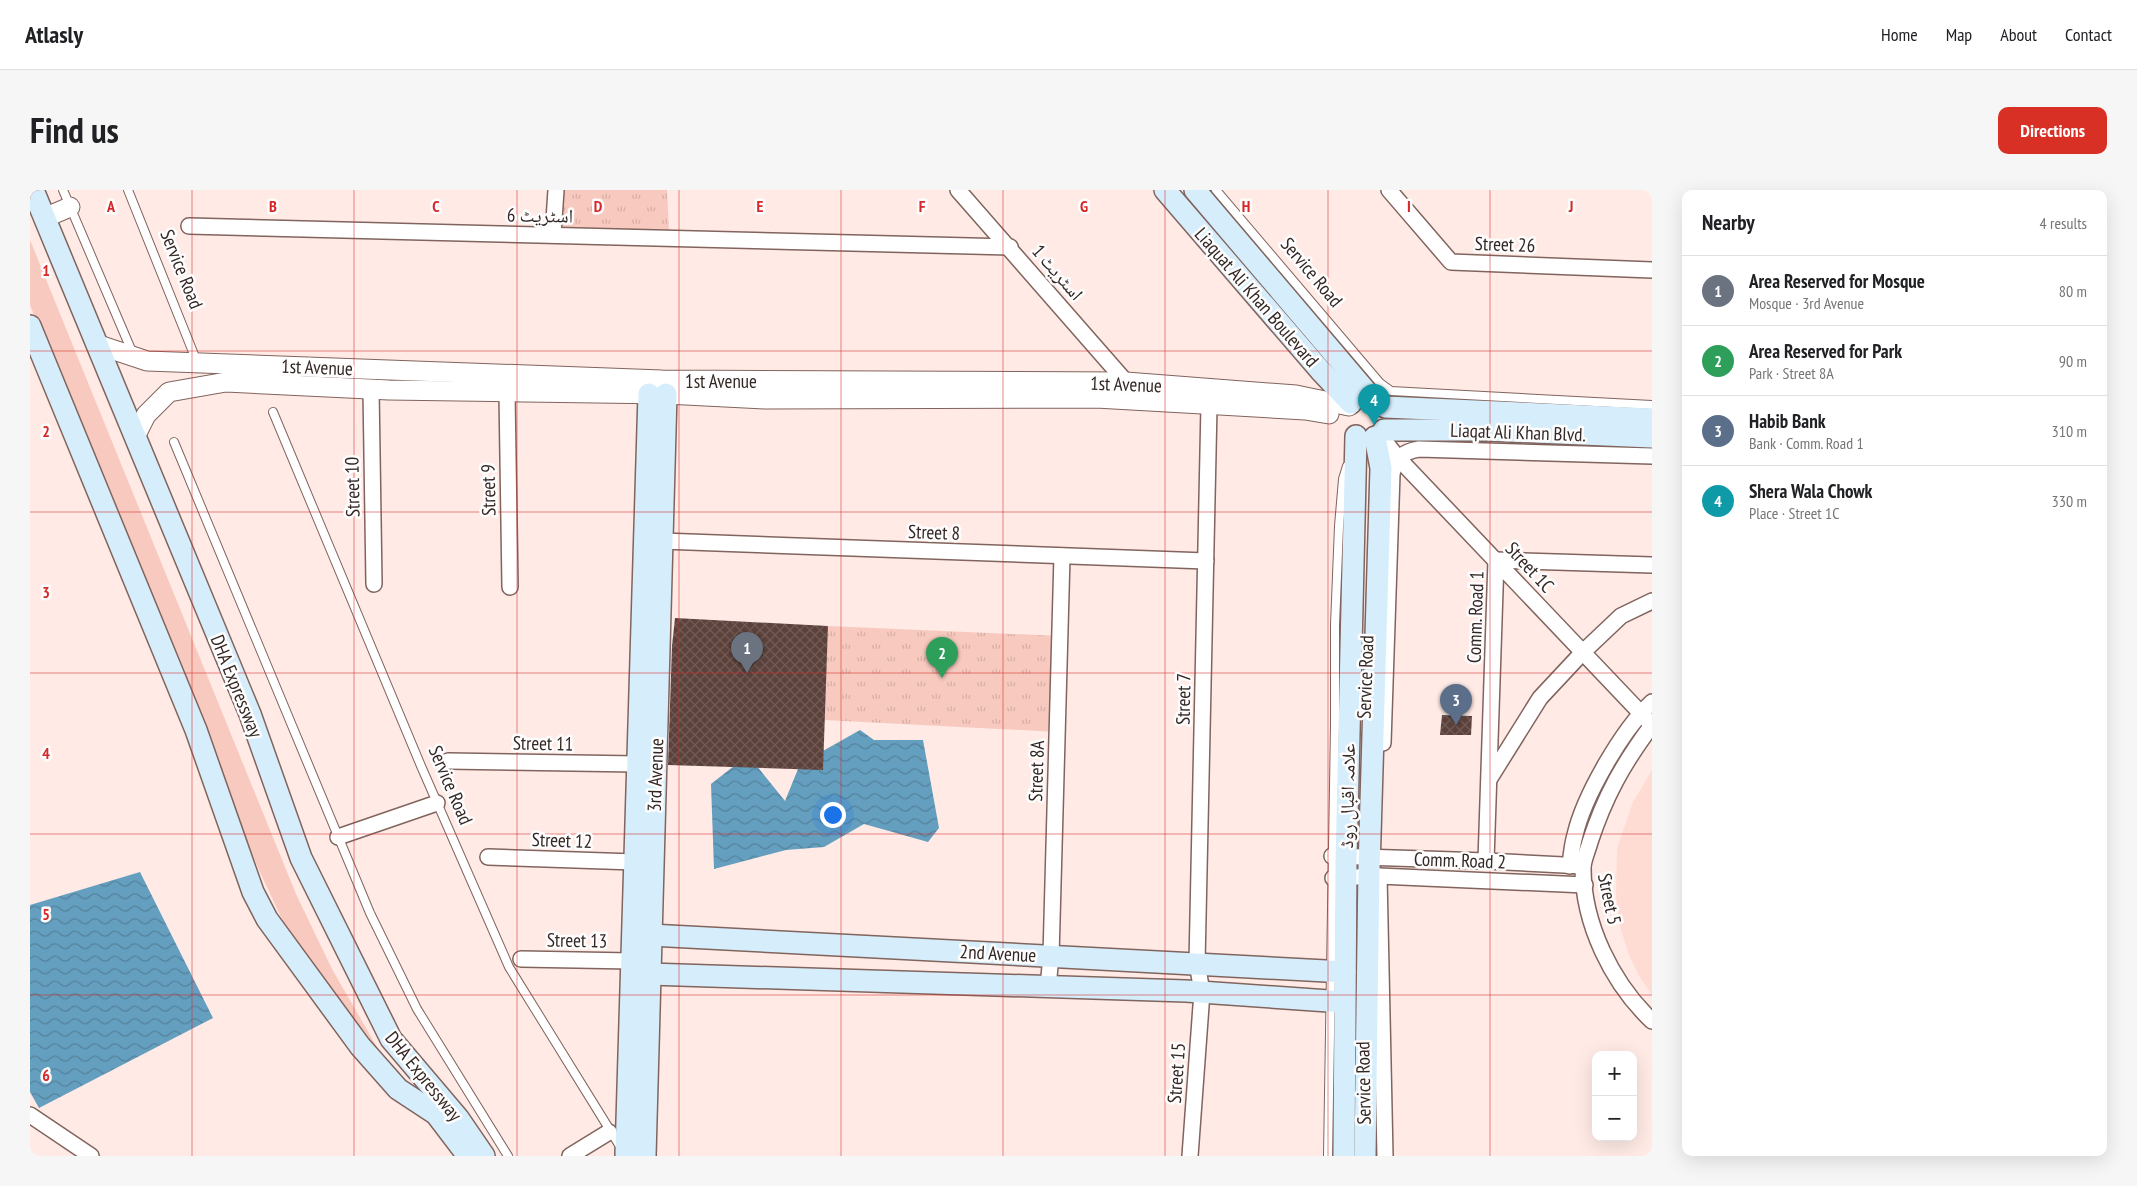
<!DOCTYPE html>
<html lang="en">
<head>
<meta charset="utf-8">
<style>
	:root { --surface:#fff; --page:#f6f6f6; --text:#202124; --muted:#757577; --line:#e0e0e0; --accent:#d93025 }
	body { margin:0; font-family:"PT Sans Narrow","Noto Naskh Arabic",sans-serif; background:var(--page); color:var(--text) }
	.controls { position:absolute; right:15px; bottom:15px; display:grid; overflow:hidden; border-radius:10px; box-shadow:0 5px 20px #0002 }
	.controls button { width:45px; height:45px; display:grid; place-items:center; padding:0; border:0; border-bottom:1px solid var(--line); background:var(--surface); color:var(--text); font:25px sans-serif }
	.you { position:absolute; left:802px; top:624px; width:18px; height:18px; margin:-12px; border:4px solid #fff; border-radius:50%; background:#1a73e8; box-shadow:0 0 0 8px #1a73e833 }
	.badge { display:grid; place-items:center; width:32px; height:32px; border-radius:50%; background:var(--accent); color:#fff; font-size:16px; font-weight:700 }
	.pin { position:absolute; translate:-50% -41px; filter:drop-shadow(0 1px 2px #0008) }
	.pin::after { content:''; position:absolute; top:26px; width:18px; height:15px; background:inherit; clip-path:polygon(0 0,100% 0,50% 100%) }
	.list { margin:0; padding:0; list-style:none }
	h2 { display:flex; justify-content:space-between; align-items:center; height:65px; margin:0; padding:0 20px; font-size:21px }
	h2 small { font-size:16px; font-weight:400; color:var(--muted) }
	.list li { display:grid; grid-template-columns:32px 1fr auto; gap:15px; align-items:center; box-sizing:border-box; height:70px; padding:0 20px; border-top:1px solid var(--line) }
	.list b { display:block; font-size:19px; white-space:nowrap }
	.list p { margin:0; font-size:16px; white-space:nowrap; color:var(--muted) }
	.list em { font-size:16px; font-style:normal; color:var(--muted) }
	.map { position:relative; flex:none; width:1622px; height:966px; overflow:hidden; border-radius:10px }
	header { display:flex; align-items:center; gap:30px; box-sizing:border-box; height:70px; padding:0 25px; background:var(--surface); border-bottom:1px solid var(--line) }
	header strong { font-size:24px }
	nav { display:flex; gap:28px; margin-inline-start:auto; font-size:18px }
	.intro { display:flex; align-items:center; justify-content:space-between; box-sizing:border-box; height:120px; padding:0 30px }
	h1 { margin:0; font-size:35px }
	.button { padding:12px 22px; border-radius:10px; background:var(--accent); color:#fff; font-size:18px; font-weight:700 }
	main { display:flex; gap:30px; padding:0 30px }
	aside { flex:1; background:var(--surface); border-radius:10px; box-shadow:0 5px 20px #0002 }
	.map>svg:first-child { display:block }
	.built { fill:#fedcd3 }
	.green { fill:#f8cabf }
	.park { fill:url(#park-tufts) }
	.water { fill:url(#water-waves) }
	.building { fill:url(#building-cross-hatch) }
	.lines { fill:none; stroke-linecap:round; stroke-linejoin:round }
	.service-casing { stroke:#81645d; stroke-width:10 }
	.minor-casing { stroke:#81645d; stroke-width:18 }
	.tertiary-casing { stroke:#81645d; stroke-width:21 }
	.secondary-casing { stroke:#81645d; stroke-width:24 }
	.service { stroke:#fff; stroke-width:8 }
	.minor { stroke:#fff; stroke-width:15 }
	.tertiary { stroke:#fff; stroke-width:19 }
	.secondary { stroke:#d6eefc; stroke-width:21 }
	.grid { fill:none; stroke:#d62828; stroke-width:1; stroke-opacity:0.55 }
	.labels { text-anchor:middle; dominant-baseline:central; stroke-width:5; stroke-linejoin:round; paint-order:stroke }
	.street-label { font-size:19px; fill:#332724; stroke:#fdfdfd }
	.grid-label { font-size:16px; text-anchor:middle; font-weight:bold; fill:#d62828; stroke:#fdfdfd; stroke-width:5; stroke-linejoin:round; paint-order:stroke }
</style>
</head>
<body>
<header>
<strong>Atlasly</strong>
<nav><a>Home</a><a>Map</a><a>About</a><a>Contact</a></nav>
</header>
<div class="intro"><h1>Find us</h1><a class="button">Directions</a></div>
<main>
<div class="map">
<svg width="1622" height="966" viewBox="0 0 1622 966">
	<defs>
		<pattern id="park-tufts" width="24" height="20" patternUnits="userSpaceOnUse" patternTransform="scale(1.25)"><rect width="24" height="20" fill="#f8cabf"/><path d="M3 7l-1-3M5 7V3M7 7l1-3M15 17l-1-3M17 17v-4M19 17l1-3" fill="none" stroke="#d5aea4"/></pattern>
		<pattern id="water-waves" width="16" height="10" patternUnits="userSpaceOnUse" patternTransform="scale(1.25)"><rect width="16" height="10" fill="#659fbf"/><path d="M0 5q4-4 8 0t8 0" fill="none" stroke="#54829b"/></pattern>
		<pattern id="building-cross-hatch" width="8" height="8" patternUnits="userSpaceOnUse" patternTransform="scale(1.25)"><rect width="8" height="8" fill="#5d423c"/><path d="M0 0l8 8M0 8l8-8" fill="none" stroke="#715b56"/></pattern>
	</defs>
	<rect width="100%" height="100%" fill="#ffeae5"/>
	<!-- built -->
	<path class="built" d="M1622 580V805L1609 786 1599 765 1591 740 1586 707 1587 658 1603 612Z"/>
	<!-- green -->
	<path class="green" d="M0 50 266 704 302 779 351 864 336 848 257 740 228 678 0 115Z"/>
	<!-- park -->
	<g class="park">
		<path d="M530 0H637L639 41 527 37Z"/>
		<path d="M798 436 1030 446 1028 542 794 530Z"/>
	</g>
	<!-- water -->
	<g class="water">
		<path d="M830 540 844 550H893L909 638 898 652 834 634 794 657 756 660 684 679 681 594 718 565 755 611 770 574Z"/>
		<path d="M110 682 183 828 9 918 0 902V715Z"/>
	</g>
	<!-- building -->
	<g class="building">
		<path d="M645 428 798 436 793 580 638 575 642 456Z"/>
		<path d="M1412 525 1442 526 1441 545H1410Z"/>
	</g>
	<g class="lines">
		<defs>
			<g id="service">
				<path d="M33 0 103 164"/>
				<path d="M98 0 167 172"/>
				<path d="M1186 0 1350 193 1361 201 1622 215"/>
				<path d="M243 222 391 576 479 777 591 958"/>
				<path d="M144 252 340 723 387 819 478 966"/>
				<path d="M1298 966 1305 535V435L1309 336 1313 289 1317 276"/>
			</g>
			<g id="minor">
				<path d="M928 0 1096 192"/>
				<path d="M1359 0 1421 72 1622 80"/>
				<path d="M159 36 980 57"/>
				<path d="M523 45 526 0"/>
				<path d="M341 199 344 394"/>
				<path d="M477 203 480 397"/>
				<path d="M1350 245 1368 268 1622 535"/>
				<path d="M632 351 1176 371"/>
				<path d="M1622 535C1593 574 1575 606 1560 652 1558 660 1553 670 1553 678 1553 734 1582 793 1622 831"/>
				<path d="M1353 553 1362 284C1366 268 1372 262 1389 259L1622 266"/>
				<path d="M418 571 607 574"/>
				<path d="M1460 588 1510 508 1553 462 1591 426 1622 411"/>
				<path d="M308 647 407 613"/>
				<path d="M1302 666 1456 671 1553 676"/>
				<path d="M458 667 605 672"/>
				<path d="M1456 671 1466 370 1622 375"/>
				<path d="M1540 676C1541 666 1542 655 1545 645 1554 606 1592 540 1622 512"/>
				<path d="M1349 686 1355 966"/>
				<path d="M1303 688 1349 686 1555 695"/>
				<path d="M491 769 602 771"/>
				<path d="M1018 797 1021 766 1032 366"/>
				<path d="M0 925 61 966"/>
				<path d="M540 966 579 942"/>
				<path d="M1160 966 1172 802 1167 773 1179 216"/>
			</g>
			<g id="tertiary">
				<path d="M14 28 40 17"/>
				<path d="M66 154 117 171 632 190 1096 192 1266 205 1319 216"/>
				<path d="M105 247 116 225 139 202 196 192 359 200 636 204 735 209 1066 208 1275 220 1299 224"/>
			</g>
			<g id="secondary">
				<path d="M3 0 220 524 271 668 361 849 428 928 454 966"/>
				<path d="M1135 0 1290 180 1321 213"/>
				<path d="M1165 0 1340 206"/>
				<path d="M0 136 166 540 223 702 237 729 330 856 368 899 406 924 438 966"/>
				<path d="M1355 217 1622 229"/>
				<path d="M1354 240H1457L1622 247"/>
				<path d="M620 745 1315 782"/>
				<path d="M619 784 1156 801 1313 812"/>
				<path d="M596 964 619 204"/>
				<path d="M615 966 636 204"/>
				<path d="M1314 966 1316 671 1326 246"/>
				<path d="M1335 966 1339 679 1351 278 1345 247"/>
			</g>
		</defs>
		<!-- service casing -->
		<use href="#service" class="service-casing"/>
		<!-- minor casing -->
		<use href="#minor" class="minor-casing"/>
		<!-- tertiary casing -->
		<use href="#tertiary" class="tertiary-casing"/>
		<!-- secondary casing -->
		<use href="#secondary" class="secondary-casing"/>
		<!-- service -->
		<use href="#service" class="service"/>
		<!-- minor -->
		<use href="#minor" class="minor"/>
		<!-- tertiary -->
		<use href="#tertiary" class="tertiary"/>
		<!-- secondary -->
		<use href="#secondary" class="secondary"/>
	</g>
	<!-- grid -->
	<path class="grid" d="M162 0V966M324 0V966M487 0V966M649 0V966M811 0V966M973 0V966M1135 0V966M1298 0V966M1460 0V966M0 161H1622M0 322H1622M0 483H1622M0 644H1622M0 805H1622"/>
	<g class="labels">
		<!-- street labels -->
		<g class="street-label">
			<text transform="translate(510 25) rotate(1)">اسٹریٹ 6</text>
			<text transform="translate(1475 54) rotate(2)">Street 26</text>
			<text transform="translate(152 79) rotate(68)">Service Road</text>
			<text transform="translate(1028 82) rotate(49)">اسٹریٹ 1</text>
			<text transform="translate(1282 82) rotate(50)">Service Road</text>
			<text transform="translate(1227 107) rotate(49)">Liaquat Ali Khan Boulevard</text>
			<text transform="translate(287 177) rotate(2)">1st Avenue</text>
			<text x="691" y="191">1st Avenue</text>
			<text transform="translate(1096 194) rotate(2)">1st Avenue</text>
			<text transform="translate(1488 242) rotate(2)">Liaqat Ali Khan Blvd.</text>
			<text transform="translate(322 297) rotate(-91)">Street 10</text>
			<text transform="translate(458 300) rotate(-91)">Street 9</text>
			<text transform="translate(904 342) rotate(2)">Street 8</text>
			<text transform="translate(1500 377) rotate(47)">Street 1C</text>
			<text transform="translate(1445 427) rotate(-88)">Comm. Road 1</text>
			<text transform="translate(1335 487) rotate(-88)">Service Road</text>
			<text transform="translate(207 496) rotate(68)">DHA Expressway</text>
			<text transform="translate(1153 509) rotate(-89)">Street 7</text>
			<text transform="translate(513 553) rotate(1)">Street 11</text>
			<text transform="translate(1006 581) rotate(-88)">Street 8A</text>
			<text transform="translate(625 585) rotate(-88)">3rd Avenue</text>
			<text transform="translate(421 595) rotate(67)">Service Road</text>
			<text transform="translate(1317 606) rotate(-89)">علامہ اقبال روڈ</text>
			<text transform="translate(532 650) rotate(2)">Street 12</text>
			<text transform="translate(1430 670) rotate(2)">Comm. Road 2</text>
			<text transform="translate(1580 709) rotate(78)">Street 5</text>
			<text transform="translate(547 750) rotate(1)">Street 13</text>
			<text transform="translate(968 763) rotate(3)">2nd Avenue</text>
			<text transform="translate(1146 883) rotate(-86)">Street 15</text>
			<text transform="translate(394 886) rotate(51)">DHA Expressway</text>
			<text transform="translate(1333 893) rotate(-91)">Service Road</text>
		</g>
	</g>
	<g class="grid-label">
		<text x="81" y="22">A</text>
		<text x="243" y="22">B</text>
		<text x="406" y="22">C</text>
		<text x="568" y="22">D</text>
		<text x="730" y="22">E</text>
		<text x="892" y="22">F</text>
		<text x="1054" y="22">G</text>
		<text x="1216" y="22">H</text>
		<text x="1379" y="22">I</text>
		<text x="1541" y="22">J</text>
		<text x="16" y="86">1</text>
		<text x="16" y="247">2</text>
		<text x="16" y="408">3</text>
		<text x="16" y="569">4</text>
		<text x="16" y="730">5</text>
		<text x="16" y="891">6</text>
	</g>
</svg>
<div class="controls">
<button>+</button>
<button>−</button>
</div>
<div class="you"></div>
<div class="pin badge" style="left:717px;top:483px;background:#6b7280">1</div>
<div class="pin badge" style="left:912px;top:488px;background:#2e9e5b">2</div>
<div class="pin badge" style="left:1426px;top:535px;background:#5c6f8a">3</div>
<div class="pin badge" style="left:1344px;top:235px;background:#0f9aa8">4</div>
</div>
<aside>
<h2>Nearby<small>4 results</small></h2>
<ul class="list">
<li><span class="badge" style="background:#6b7280">1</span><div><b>Area Reserved for Mosque</b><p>Mosque · 3rd Avenue</p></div><em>80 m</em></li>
<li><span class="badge" style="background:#2e9e5b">2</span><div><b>Area Reserved for Park</b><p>Park · Street 8A</p></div><em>90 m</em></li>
<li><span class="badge" style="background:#5c6f8a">3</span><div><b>Habib Bank</b><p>Bank · Comm. Road 1</p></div><em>310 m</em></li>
<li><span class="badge" style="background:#0f9aa8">4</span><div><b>Shera Wala Chowk</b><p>Place · Street 1C</p></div><em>330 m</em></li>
</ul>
</aside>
</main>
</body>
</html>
